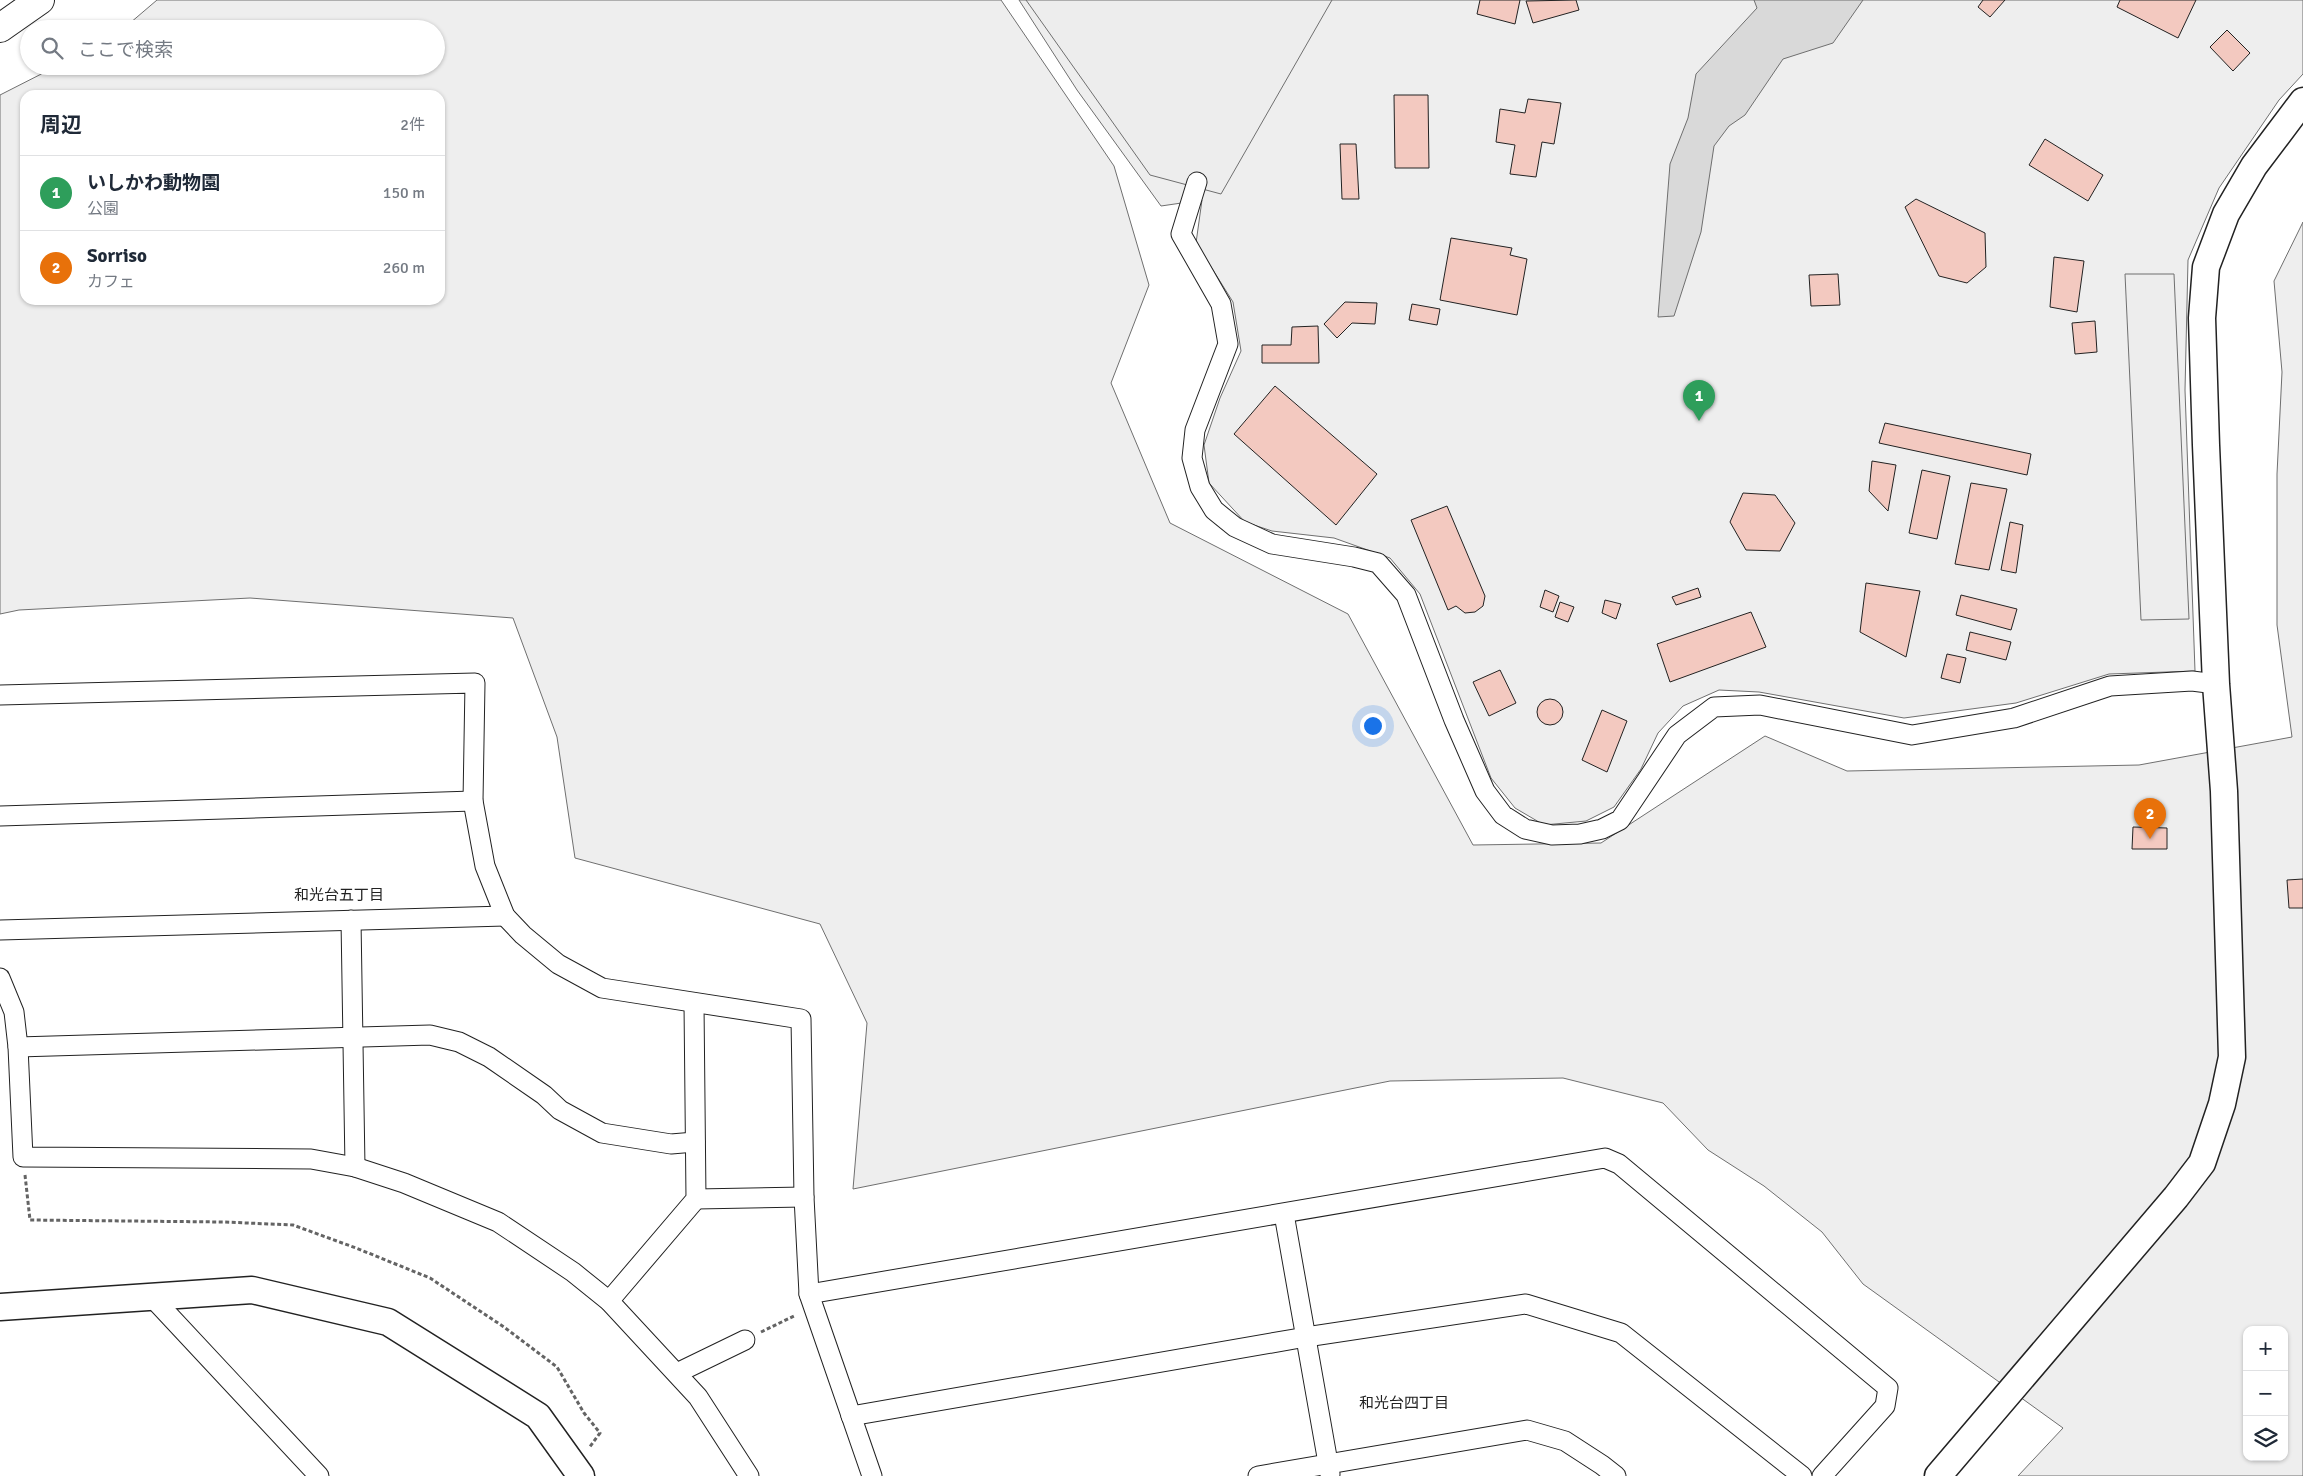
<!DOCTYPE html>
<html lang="ja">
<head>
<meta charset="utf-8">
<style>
	:root { --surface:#fff; --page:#f2f2f3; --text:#1f2937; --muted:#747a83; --line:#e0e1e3; --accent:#ea580c }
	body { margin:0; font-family:Signika,"Noto Sans JP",sans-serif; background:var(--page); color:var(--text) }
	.controls { position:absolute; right:15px; bottom:15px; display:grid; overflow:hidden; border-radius:10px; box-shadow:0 1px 4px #0004 }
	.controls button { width:45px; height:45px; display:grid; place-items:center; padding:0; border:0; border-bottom:1px solid var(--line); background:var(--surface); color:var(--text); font:25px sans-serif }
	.you { position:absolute; left:1372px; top:725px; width:18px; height:18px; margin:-12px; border:4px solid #fff; border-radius:50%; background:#1a73e8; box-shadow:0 0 0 8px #1a73e833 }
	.badge { display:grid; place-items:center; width:32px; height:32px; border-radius:50%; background:var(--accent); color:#fff; font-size:16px; font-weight:700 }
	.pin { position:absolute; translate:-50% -41px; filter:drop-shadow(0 1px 2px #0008) }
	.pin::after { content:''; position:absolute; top:26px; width:18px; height:15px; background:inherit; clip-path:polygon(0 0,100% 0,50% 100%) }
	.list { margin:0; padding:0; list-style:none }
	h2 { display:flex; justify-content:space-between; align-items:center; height:65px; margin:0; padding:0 20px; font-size:21px }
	h2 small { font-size:16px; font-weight:400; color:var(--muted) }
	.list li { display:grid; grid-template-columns:32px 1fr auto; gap:15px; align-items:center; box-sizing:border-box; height:75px; padding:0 20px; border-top:1px solid var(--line) }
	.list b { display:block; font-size:19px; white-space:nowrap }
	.list p { margin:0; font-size:16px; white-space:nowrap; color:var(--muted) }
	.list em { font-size:16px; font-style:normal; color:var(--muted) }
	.icon { flex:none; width:28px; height:28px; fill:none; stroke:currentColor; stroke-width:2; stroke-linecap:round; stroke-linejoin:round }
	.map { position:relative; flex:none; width:2303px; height:1476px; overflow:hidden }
	.search { position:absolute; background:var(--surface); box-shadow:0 1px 4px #0004; left:20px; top:20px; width:425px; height:55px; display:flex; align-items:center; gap:12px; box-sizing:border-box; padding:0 18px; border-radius:28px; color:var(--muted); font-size:19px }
	.panel { position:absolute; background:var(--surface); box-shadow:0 1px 4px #0004; left:20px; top:90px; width:425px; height:215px; border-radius:15px }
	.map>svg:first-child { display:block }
	.green { fill:#eee; stroke:#6f6f6f; fill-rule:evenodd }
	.parking { fill:#ededed; stroke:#6f6f6f }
	.water { fill:#d9d9d9; stroke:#6f6f6f }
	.building { fill:#f3c9c0; stroke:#222 }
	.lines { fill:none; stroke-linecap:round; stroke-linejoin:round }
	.street-casing { stroke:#222; stroke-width:21 }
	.secondary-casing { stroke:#222; stroke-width:29 }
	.primary-casing { stroke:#222; stroke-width:30 }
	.path { stroke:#646464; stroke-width:3; stroke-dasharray:4 2.5; stroke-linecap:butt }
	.street { stroke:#fff; stroke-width:19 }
	.secondary { stroke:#fff; stroke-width:26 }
	.primary { stroke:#fff; stroke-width:28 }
	.labels { text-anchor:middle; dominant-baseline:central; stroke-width:4; stroke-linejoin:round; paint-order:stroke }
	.neighbourhood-label { font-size:15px; fill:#222; stroke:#fff }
</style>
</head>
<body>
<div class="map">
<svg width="2303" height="1476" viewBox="0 0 2303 1476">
	<rect width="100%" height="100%" fill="#fff"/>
	<!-- green -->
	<g class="green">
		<path d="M157 0H1001L1114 166 1149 285 1111 383 1170 523 1348 614 1473 845 1601 843 1765 736 1847 771 2139 765 2292 737 2277 625V474L2282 372 2274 281 2303 222V1476H2018L2063 1428 1863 1284 1822 1232 1764 1186 1708 1150 1663 1103 1563 1078 1390 1081 853 1189 867 1023 820 924 575 858 557 737 513 618 250 598 19 610 0 614V95L57 66H436V29H123ZM25 95H440V300H25ZM2247 1330H2284V1457H2247Z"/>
		<path d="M1019 0H2303V74L2279 100 2219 188 2188 260 2185 390 2195 671 2109 674 2016 703 1904 718 1759 692 1719 690 1683 706 1658 733 1641 769 1614 807 1586 821 1544 825 1515 808 1491 778 1420 594 1390 558 1334 538 1272 531 1245 522 1209 483 1204 445 1220 398 1241 351 1233 302 1196 243 1202 200 1161 206 1077 90Z"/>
	</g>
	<!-- parking -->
	<g class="parking">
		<path d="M1026 0H1332L1221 194 1150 175Z"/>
		<path d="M2125 274H2174L2189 619 2141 620Z"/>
	</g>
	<!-- water -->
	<path class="water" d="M1754 0H1863L1833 43 1783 59 1745 115 1729 126 1714 146 1701 232 1674 316 1658 317 1670 164 1688 118 1696 74 1757 8Z"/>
	<!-- building -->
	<g class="building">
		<path d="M1480 0H1520L1515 24 1477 14Z"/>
		<path d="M1576 0 1579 10 1533 23 1526 1Z"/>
		<path d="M1983 0H2005L1990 17 1978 7Z"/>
		<path d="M2120 0H2196L2178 38 2117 7Z"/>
		<path d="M2227 30 2250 53 2233 71 2210 47Z"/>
		<path d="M1394 95H1428L1429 168H1395Z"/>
		<path d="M1528 99 1561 103 1554 144 1542 142 1536 177 1510 174 1515 145 1496 142 1500 109 1525 113Z"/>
		<path d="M2045 139 2103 175 2088 201 2029 165Z"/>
		<path d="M1340 144H1356L1359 199H1342Z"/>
		<path d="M1916 199 1985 233 1986 267 1967 283 1939 276 1905 207Z"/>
		<path d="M1451 238 1512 248 1510 255 1527 259 1517 315 1440 300Z"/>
		<path d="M2054 257 2084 261 2077 312 2050 307Z"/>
		<path d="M1838 274 1840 305 1811 306 1809 275Z"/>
		<path d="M1345 302 1377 303 1375 324 1352 323 1337 338 1324 324Z"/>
		<path d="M1412 304 1440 309 1437 325 1409 320Z"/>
		<path d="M2095 321 2097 352 2075 354 2072 323Z"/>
		<path d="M1318 326 1319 363H1262V345H1291L1292 327Z"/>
		<path d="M1275 386 1377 474 1336 525 1234 434Z"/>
		<path d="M1885 423 2031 454 2027 475 1879 443Z"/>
		<path d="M1872 461 1896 465 1888 511 1869 491Z"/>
		<path d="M1922 470 1950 476 1937 539 1909 533Z"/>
		<path d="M1971 483 2007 489 1989 570 1955 564Z"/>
		<path d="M1743 493 1775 495 1795 523 1780 551 1746 550 1730 522Z"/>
		<path d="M1447 506 1485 596 1483 606 1475 612 1465 613 1456 606 1448 610 1411 520Z"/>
		<path d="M2010 522 2023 525 2016 573 2001 570Z"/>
		<path d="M1866 583 1920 591 1906 657 1860 632Z"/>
		<path d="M1698 588 1701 597 1676 605 1672 597Z"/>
		<path d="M1545 590 1559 596 1553 612 1540 607Z"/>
		<path d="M1961 595 2017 609 2011 630 1956 615Z"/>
		<path d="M1605 600 1621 604 1616 619 1602 613Z"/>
		<path d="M1560 602 1574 607 1568 622 1555 617Z"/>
		<path d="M1751 612 1766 647 1670 682 1657 644Z"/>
		<path d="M1970 632 2011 642 2006 660 1966 650Z"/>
		<path d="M1947 654 1966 658 1960 683 1941 678Z"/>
		<path d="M1500 670 1516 703 1489 716 1473 682Z"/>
		<circle cx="1550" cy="712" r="13"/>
		<path d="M1602 710 1627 721 1607 772 1582 760Z"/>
		<path d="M2133 827 2167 828V849H2132Z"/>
		<path d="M2303 879V908H2289L2287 880Z"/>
	</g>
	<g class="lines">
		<defs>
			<g id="street">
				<path d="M1197 182 1181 234 1221 304 1228 344 1195 430 1192 458 1200 487 1214 510 1235 527 1272 544 1354 557 1378 563 1406 595 1454 720 1485 791 1503 815 1525 829 1552 835 1580 834 1602 829 1620 820 1677 735 1714 707 1760 705 1912 735 2014 718 2110 686 2192 681 2216 684"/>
				<path d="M0 695 475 683 473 801 485 866 505 916 523 935 558 964 602 988 801 1019 804 1197 809 1294 872 1476"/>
				<path d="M0 816 473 801"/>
				<path d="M351 920 355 1167"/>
				<path d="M0 930 505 916"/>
				<path d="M0 978 14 1012 18 1047 23 1157 311 1159 355 1167 404 1183 498 1222 573 1272 609 1301 698 1397 749 1476"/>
				<path d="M18 1047 430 1035 459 1042 489 1057 544 1095 560 1110 602 1133 671 1144 695 1142"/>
				<path d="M696 1199 804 1197"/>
				<path d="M1284 1214 1330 1474"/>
				<path d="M809 1294 1605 1158 1619 1164 1888 1388 1885 1406 1822 1476"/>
				<path d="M150 1295 319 1476"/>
				<path d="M609 1301 696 1199 694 1004"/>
				<path d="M677 1373 745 1340"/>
				<path d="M851 1416 1306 1337 1526 1304 1621 1333 1802 1476"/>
				<path d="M1258 1476 1527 1430 1565 1441 1602 1465 1616 1476"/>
			</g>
			<g id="secondary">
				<path d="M0 1307 252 1290 388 1322 538 1416 581 1476"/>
				<path d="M1938 1476 2176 1197 2202 1163 2222 1104 2232 1057 2224 791 2216 684 2206 445 2202 318 2206 267 2226 214 2254 166 2303 101"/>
			</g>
			<path id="primary" d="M0 28 40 0"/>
		</defs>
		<!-- street casing -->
		<use href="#street" class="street-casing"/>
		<!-- secondary casing -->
		<use href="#secondary" class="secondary-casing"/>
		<!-- primary casing -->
		<use href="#primary" class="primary-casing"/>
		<!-- path -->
		<g class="path">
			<path d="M25 1175 30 1220 224 1222 293 1225 356 1248 430 1278 504 1327 557 1367 584 1413 600 1433 589 1448"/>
			<path d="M761 1332 796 1315"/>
		</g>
		<!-- street -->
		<use href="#street" class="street"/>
		<!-- secondary -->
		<use href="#secondary" class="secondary"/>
		<!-- primary -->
		<use href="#primary" class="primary"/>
	</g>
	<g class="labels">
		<!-- neighbourhood labels -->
		<g class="neighbourhood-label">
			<text x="339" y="895">和光台五丁目</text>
			<text x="1404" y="1403">和光台四丁目</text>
		</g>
	</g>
</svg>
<div class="controls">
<button>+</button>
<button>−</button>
<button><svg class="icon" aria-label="layers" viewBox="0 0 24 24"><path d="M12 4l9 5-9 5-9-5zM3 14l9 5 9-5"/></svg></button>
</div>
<div class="you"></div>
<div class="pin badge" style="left:1699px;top:421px;background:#2e9e5b">1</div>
<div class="pin badge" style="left:2150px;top:839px;background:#e8710a">2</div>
<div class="search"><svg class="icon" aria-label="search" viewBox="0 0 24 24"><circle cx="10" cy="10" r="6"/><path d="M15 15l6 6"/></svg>ここで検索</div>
<section class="panel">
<h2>周辺<small>2件</small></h2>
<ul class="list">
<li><span class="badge" style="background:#2e9e5b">1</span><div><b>いしかわ動物園</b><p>公園</p></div><em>150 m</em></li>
<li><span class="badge" style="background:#e8710a">2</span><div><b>Sorriso</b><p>カフェ</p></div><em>260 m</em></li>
</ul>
</section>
</div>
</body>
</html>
